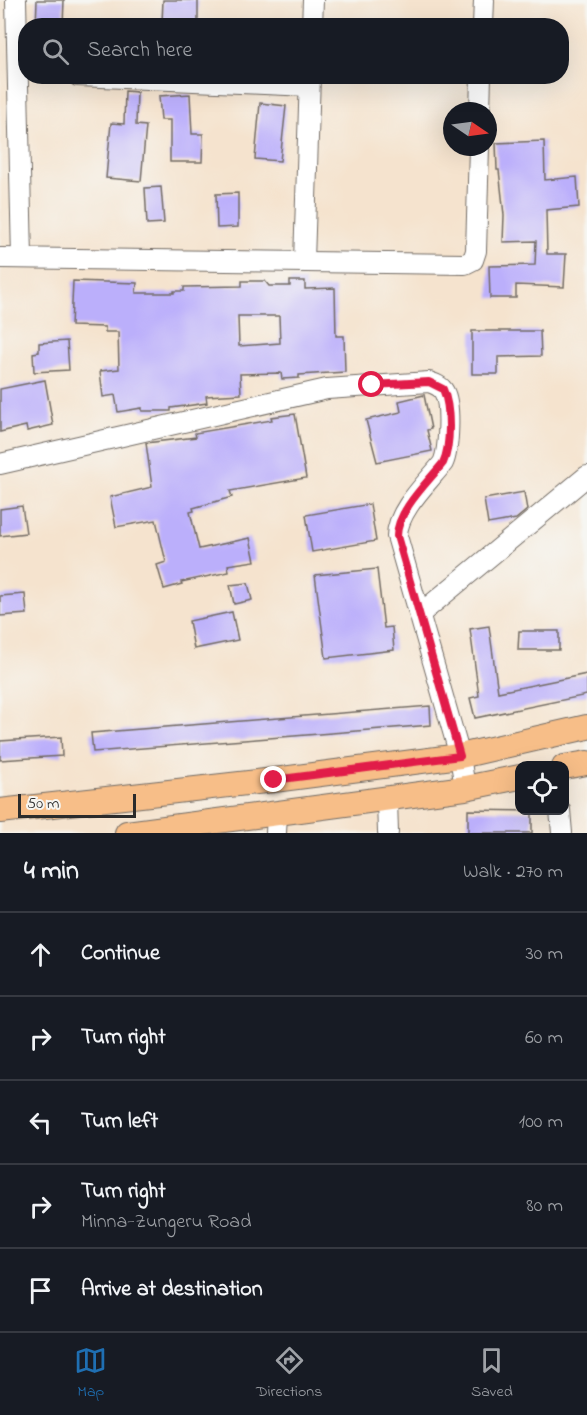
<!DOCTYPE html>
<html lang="en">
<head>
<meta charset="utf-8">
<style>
	:root { --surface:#171b24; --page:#242831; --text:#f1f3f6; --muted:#9ea1a6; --line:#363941; --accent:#1f6fb2 }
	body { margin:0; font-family:"Indie Flower",sans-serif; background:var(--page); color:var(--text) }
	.controls { position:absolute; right:18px; bottom:18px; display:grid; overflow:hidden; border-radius:12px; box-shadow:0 6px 24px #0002 }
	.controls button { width:54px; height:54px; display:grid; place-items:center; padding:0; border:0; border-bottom:2px solid var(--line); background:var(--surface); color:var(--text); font:30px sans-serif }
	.compass { position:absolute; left:443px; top:102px; width:54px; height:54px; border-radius:50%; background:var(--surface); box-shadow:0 6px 24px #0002; rotate:103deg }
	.scale { position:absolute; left:18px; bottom:15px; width:118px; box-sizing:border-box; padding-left:6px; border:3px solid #2b2b2b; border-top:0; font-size:16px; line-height:21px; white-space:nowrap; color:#2b2b2b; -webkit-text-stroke:4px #f6f6f2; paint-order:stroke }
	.stop { position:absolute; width:18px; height:18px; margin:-14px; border:4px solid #e11d48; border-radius:50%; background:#fff }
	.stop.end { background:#e11d48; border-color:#fff; box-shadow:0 2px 6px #0008 }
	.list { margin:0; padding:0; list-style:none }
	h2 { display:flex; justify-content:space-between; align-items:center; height:78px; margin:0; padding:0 24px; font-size:26px }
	h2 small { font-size:20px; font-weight:400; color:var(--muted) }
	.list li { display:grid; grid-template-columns:39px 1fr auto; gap:18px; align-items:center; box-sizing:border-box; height:84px; padding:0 24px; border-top:2px solid var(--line) }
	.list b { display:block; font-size:22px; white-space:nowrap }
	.list p { margin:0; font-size:20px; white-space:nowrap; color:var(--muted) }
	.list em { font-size:20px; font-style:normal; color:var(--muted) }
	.icon { flex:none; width:33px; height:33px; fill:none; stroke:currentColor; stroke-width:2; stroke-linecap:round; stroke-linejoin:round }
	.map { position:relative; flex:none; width:587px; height:833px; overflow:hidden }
	.search { position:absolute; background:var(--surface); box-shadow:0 6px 24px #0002; left:18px; right:18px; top:18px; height:66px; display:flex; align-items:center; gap:15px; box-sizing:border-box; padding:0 21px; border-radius:24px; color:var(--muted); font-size:22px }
	.sheet { height:498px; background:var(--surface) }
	nav { display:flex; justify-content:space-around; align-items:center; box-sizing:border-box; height:84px; border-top:2px solid var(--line); background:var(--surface); font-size:16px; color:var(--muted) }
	nav a { display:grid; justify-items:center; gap:3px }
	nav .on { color:var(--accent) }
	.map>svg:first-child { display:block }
	.building { fill:#bbaffb; fill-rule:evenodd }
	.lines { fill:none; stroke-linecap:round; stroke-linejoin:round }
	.minor-casing { stroke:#726b64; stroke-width:22 }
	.major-casing { stroke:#726b64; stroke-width:26 }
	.minor { stroke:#fff; stroke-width:20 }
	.major { stroke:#f7be88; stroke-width:24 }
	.route { stroke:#e11d48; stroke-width:8 }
</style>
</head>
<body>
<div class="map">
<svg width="587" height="833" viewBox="0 0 587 833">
	<rect width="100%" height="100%" fill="#f6f6f2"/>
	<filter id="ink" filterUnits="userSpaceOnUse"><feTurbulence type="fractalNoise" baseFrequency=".0167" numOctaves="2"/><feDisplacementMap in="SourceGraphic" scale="12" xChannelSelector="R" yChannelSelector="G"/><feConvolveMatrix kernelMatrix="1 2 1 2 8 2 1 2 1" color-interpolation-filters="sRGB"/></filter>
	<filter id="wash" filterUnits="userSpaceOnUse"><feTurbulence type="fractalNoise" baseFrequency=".008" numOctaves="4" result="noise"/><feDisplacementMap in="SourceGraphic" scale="24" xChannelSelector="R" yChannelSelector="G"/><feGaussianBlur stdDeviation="1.35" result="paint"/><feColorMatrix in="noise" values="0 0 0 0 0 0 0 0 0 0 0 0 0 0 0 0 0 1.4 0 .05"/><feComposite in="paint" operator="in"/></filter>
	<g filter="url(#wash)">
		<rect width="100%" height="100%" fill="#f5e3ce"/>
		<g id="blocks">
			<!-- building -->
			<g class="building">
				<path d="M37 0H64L63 26H36Z"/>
				<path d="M163 0H198V23H162Z"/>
				<path d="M125 91 137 92 136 125 146 126 141 181 106 178 111 123 124 124Z"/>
				<path d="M190 94 192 134H203L202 162H170V120H161L159 96Z"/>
				<path d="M260 103 286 106 280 161 255 159Z"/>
				<path d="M544 141 545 180 577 177 579 207 546 210 547 254H566L564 287 516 285V298H490L489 266 535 265 536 241 503 242 504 215 499 170H497L496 143Z"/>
				<path d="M161 187 164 223 147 224 145 188Z"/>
				<path d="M238 193V227L217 228 216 194Z"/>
				<path d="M73 281 137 283 136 293H174V291H184V287L242 286V281H265L269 286H290V281H305V289L335 288 336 336H344L345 372 299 375V378L282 379 281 373 240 374 241 394 206 396 207 403 171 408V411H142V408L118 412 115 395 103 397 100 371 119 369 118 332H105V327L71 326ZM238 316H279L280 343 239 346Z"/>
				<path d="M472 331H540L541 356 498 357V374H472Z"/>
				<path d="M67 341 69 370 34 372 33 353 39 352V343Z"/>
				<path d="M45 380 53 425 27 431 26 426 0 432V389Z"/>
				<path d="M424 395 431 429 427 430 432 451 377 462 366 420 401 412 399 401Z"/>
				<path d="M295 414 306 478 230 491 232 497 193 508 194 511 190 512 199 549 250 538 255 561 228 565 229 572 181 582 182 584 164 589 157 565 166 562 156 520 116 527 110 497 152 487 146 443 196 437 195 433 272 420 271 417Z"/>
				<path d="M524 492 527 510 516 519 488 524 484 499Z"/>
				<path d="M370 504 376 541 312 552 306 515Z"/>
				<path d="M22 506 26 533 0 536V509Z"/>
				<path d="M377 569 384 628 392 627 394 650 326 658 315 575Z"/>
				<path d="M248 583 252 600 234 604 230 585Z"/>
				<path d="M25 594 27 614 0 616V596Z"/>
				<path d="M232 612 238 640 194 649 189 621Z"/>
				<path d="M489 626 498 692 587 674V695L475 718 470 698 479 696 470 629Z"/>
				<path d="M519 631H559V650H518Z"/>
				<path d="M430 706 431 725 93 752 91 733Z"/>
				<path d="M61 737 62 756 0 760V741Z"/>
				<path d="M468 810 532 811V833H468Z"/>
			</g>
		</g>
	</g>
	<g filter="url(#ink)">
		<use href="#blocks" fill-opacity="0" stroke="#726b64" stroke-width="1.5"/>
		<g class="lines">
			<defs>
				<g id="minor">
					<path d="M16 0 22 258"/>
					<path d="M312 26 313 0"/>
					<path d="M483 26 484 0"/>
					<path d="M78 76 309 86"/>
					<path d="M480 111 481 76"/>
					<path d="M0 258 465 264 473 260 476 251 479 147"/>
					<path d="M304 261 310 76"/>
					<path d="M0 464 327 389 429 382C435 384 441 386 444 392 451 404 449 450 443 463 427 483 397 511 397 536L460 756 465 788"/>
					<path d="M420 614 587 476"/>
					<path d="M387 799 388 833"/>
					<path d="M560 810 562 833"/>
					<path d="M276 833 277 814"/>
				</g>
				<g id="major">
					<path d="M564 767 587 763"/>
					<path d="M0 811 274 780 460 756 587 727"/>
					<path d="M127 833 465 788 520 777"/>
				</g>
			</defs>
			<!-- minor casing -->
			<use href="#minor" class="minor-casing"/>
			<!-- major casing -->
			<use href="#major" class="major-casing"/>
			<!-- minor -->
			<use href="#minor" class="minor"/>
			<!-- major -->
			<use href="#major" class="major"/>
		</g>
	</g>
	<g class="lines" filter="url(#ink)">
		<!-- route -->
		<path class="route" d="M274 780 460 756 397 536C397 511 427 483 443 463 451 446 451 407 443 389L429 382 372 385"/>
	</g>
</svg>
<div class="controls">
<button><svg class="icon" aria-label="locate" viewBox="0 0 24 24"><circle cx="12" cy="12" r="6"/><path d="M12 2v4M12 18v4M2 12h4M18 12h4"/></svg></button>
</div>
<svg class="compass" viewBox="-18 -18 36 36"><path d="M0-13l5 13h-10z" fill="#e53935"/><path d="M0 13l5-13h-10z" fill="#9ea1a6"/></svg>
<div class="scale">50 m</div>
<div class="stop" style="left:372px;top:385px"></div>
<div class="stop end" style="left:274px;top:780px"></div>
<div class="search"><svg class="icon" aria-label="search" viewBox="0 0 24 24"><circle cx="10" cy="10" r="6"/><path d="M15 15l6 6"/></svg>Search here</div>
</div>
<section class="sheet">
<h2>4 min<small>Walk · 270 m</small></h2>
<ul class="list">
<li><svg class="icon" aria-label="ahead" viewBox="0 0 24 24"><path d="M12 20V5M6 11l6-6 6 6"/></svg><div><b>Continue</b></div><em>30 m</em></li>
<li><svg class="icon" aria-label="right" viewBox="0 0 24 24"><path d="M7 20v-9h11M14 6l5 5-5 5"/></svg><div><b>Turn right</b></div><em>60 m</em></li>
<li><svg class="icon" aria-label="left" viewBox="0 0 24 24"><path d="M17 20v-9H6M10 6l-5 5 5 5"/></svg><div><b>Turn left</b></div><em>100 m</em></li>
<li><svg class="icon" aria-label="right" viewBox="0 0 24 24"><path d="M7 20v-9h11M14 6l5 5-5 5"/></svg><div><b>Turn right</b><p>Minna-Zungeru Road</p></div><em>80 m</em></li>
<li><svg class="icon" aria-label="arrive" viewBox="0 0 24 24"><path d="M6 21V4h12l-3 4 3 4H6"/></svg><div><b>Arrive at destination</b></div></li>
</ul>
</section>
<nav>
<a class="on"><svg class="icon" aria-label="map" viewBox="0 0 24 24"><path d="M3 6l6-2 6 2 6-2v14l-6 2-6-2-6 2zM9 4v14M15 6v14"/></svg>Map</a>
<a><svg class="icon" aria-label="directions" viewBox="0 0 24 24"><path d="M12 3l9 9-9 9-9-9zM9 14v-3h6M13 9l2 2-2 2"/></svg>Directions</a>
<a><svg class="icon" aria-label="saved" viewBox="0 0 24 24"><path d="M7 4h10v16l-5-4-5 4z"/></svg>Saved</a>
</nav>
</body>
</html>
